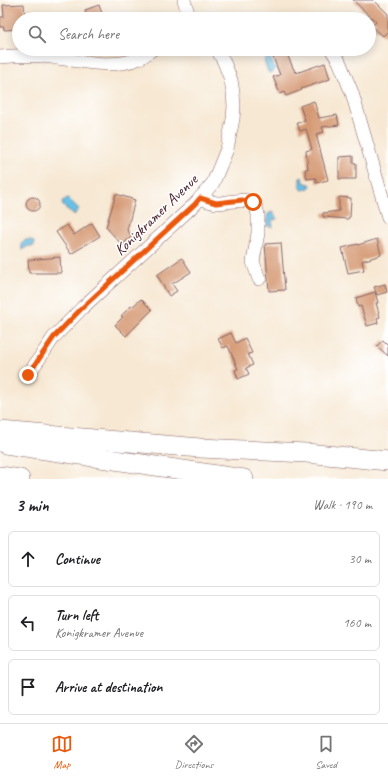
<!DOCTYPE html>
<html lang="en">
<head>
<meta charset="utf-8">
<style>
	:root { --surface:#fff; --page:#f6f6f6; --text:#202124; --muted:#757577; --line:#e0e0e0; --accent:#ea580c }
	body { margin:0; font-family:Caveat,sans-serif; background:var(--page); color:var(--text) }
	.stop { position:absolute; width:12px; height:12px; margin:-9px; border:3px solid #ea580c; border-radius:50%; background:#fff }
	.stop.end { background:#ea580c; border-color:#fff; box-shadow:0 1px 4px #0008 }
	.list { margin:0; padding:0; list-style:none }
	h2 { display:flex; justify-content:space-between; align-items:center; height:52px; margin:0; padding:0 16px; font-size:17px }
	h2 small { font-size:13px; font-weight:400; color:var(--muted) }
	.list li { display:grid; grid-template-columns:26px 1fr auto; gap:12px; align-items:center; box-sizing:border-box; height:56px; margin:0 8px 8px; padding:0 8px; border:1px solid var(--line); border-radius:6px }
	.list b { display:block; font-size:15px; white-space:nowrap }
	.list p { margin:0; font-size:13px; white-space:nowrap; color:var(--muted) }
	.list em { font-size:13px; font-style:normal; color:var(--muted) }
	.icon { flex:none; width:22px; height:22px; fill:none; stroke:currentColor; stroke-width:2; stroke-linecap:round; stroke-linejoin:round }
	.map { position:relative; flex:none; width:388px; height:479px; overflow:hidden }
	.search { position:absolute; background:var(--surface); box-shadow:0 2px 10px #0003; left:12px; right:12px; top:12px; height:44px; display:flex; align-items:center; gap:10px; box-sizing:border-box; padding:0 14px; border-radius:22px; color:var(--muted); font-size:15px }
	.sheet { height:244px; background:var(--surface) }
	nav { display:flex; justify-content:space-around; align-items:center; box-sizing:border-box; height:56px; border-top:1px solid var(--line); background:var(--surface); font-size:11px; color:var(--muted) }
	nav a { display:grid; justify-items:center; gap:2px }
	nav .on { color:var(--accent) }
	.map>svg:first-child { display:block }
	.water { fill:#68c1e6; stroke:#597088 }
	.building { fill:#d59a75 }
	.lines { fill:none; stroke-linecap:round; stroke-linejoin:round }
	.minor-casing { stroke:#876566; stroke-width:14 }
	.highway-casing { stroke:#876566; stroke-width:20 }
	.minor { stroke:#fff; stroke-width:13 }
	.highway { stroke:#fff; stroke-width:19 }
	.route { stroke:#ea580c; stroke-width:5 }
	.labels { text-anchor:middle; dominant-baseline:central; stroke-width:3; stroke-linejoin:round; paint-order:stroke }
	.street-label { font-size:16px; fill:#4a1f2b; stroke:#fff }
</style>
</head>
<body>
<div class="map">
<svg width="388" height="479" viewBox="0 0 388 479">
	<rect width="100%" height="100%" fill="#fff"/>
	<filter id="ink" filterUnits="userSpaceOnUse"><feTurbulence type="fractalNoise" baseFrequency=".025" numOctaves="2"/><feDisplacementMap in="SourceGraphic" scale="8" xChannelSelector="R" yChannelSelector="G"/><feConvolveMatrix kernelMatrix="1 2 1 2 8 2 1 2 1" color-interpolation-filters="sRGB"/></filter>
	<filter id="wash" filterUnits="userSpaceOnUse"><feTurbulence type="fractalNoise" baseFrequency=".012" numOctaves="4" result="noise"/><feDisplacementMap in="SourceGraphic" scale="16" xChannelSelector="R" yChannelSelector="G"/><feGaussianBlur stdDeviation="0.9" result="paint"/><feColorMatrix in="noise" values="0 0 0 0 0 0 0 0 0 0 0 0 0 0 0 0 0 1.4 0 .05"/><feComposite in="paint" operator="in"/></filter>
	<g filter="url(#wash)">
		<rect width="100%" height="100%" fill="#f7e8d3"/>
		<!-- water -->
		<g class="water">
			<path d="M270 57 275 69 270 73 268 72 264 60Z"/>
			<path d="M302 177 305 183 310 184 311 186 309 188 303 190 300 188V178Z"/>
			<path d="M68 198 79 209 74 215 63 206 62 202Z"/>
			<path d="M272 212 277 219 272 220V224H273L272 227 267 226 266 222 268 214Z"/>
			<path d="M26 240H31L34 242V246H28L22 250 21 243Z"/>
		</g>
		<g id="blocks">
			<!-- building -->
			<g class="building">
				<path d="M353 0H374L388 14V31L383 36 372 26 376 22Z"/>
				<path d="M24 4 25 19H19V29L4 30V27H0V17H4L3 5Z"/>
				<path d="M99 5 104 19H88L85 10Z"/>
				<path d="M286 52 294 70H295L296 73 325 63 330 79 301 89 302 90 286 96 284 92 280 94 273 77 280 75 273 57Z"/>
				<path d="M314 101 319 118 337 115 339 125 322 127 324 132 316 134 328 180 316 183V178L307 179 305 169H308L306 151 312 149 306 129 300 131 297 123 305 120 300 106Z"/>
				<path d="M353 156V163H356V179H339V157Z"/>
				<path d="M116 194 135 200 127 230 132 236 122 245 106 227Z"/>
				<path d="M339 197 351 198 350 217H349L348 219 323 217V213L339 211Z"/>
				<circle cx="33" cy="204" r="7"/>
				<path d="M92 223 100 236 71 254 56 232 67 225 74 235Z"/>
				<path d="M377 239 381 255 362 261 364 270 348 273 342 248 358 244V245Z"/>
				<path d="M281 243 285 290 269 291 265 244Z"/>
				<path d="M60 257 61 273H29L28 260Z"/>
				<path d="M182 258 191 272 172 284 177 291 169 296 157 275Z"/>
				<path d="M385 284 387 292 377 295 374 287Z"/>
				<path d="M375 292 378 303H376L380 317 377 318 378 323 367 326 361 306 358 307 356 298Z"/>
				<path d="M141 299 152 310 126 336 115 325 123 317 121 316 131 306 132 307Z"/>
				<path d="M231 333 236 343 245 338 252 353 248 354 253 365 246 368 249 374 238 379 235 370 238 369 228 346 223 348 218 339Z"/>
				<path d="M383 340 388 345V356L377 346Z"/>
			</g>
		</g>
	</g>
	<g filter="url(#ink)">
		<use href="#blocks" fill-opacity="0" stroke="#876566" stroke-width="1"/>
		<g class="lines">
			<defs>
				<g id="minor">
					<path d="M184 0 188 13 193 19"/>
					<path d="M331 49 339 61 352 93 388 217"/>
					<path d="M0 57C15 55 28 55 43 56 70 59 111 70 137 59 143 57 148 52 153 49"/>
					<path d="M200 198C206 200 212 203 218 203 229 203 246 196 255 204L258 214V233L253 262 259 279"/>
					<path d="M28 375 54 337 82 308 195 204 213 183 227 149 233 119 234 106 233 93 231 80 224 62 217 49"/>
				</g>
				<g id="highway">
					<path d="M0 431 200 448 306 453 388 461"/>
					<path d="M5 444 244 479"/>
					<path d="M0 476 20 479"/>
				</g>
			</defs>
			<!-- minor casing -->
			<use href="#minor" class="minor-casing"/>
			<!-- highway casing -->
			<use href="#highway" class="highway-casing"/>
			<!-- minor -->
			<use href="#minor" class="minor"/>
			<!-- highway -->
			<use href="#highway" class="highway"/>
		</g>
	</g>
	<g class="lines" filter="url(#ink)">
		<!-- route -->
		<path class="route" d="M28 375 54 337 82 308 195 204 200 198 216 203 242 200 253 202"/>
	</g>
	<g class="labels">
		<!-- street labels -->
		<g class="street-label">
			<text transform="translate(156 215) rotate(-44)">Konigkramer Avenue</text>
		</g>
	</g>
</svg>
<div class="stop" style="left:253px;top:202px"></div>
<div class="stop end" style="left:28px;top:375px"></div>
<div class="search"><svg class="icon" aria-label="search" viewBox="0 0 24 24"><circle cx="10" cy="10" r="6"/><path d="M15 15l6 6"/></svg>Search here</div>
</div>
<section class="sheet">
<h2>3 min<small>Walk · 190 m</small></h2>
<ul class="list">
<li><svg class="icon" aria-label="ahead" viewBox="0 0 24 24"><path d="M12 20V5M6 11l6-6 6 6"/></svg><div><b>Continue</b></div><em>30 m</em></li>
<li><svg class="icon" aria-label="left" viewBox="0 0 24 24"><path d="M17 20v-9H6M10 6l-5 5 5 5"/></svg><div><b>Turn left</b><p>Konigkramer Avenue</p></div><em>160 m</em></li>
<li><svg class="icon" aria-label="arrive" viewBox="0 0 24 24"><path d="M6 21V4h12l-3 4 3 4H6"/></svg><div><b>Arrive at destination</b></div></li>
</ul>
</section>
<nav>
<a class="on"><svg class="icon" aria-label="map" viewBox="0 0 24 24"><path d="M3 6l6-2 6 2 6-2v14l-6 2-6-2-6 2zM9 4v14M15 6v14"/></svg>Map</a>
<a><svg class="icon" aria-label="directions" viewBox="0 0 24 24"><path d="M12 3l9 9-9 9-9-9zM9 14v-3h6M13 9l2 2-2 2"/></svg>Directions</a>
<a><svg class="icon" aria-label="saved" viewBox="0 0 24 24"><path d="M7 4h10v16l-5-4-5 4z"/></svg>Saved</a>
</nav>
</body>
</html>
